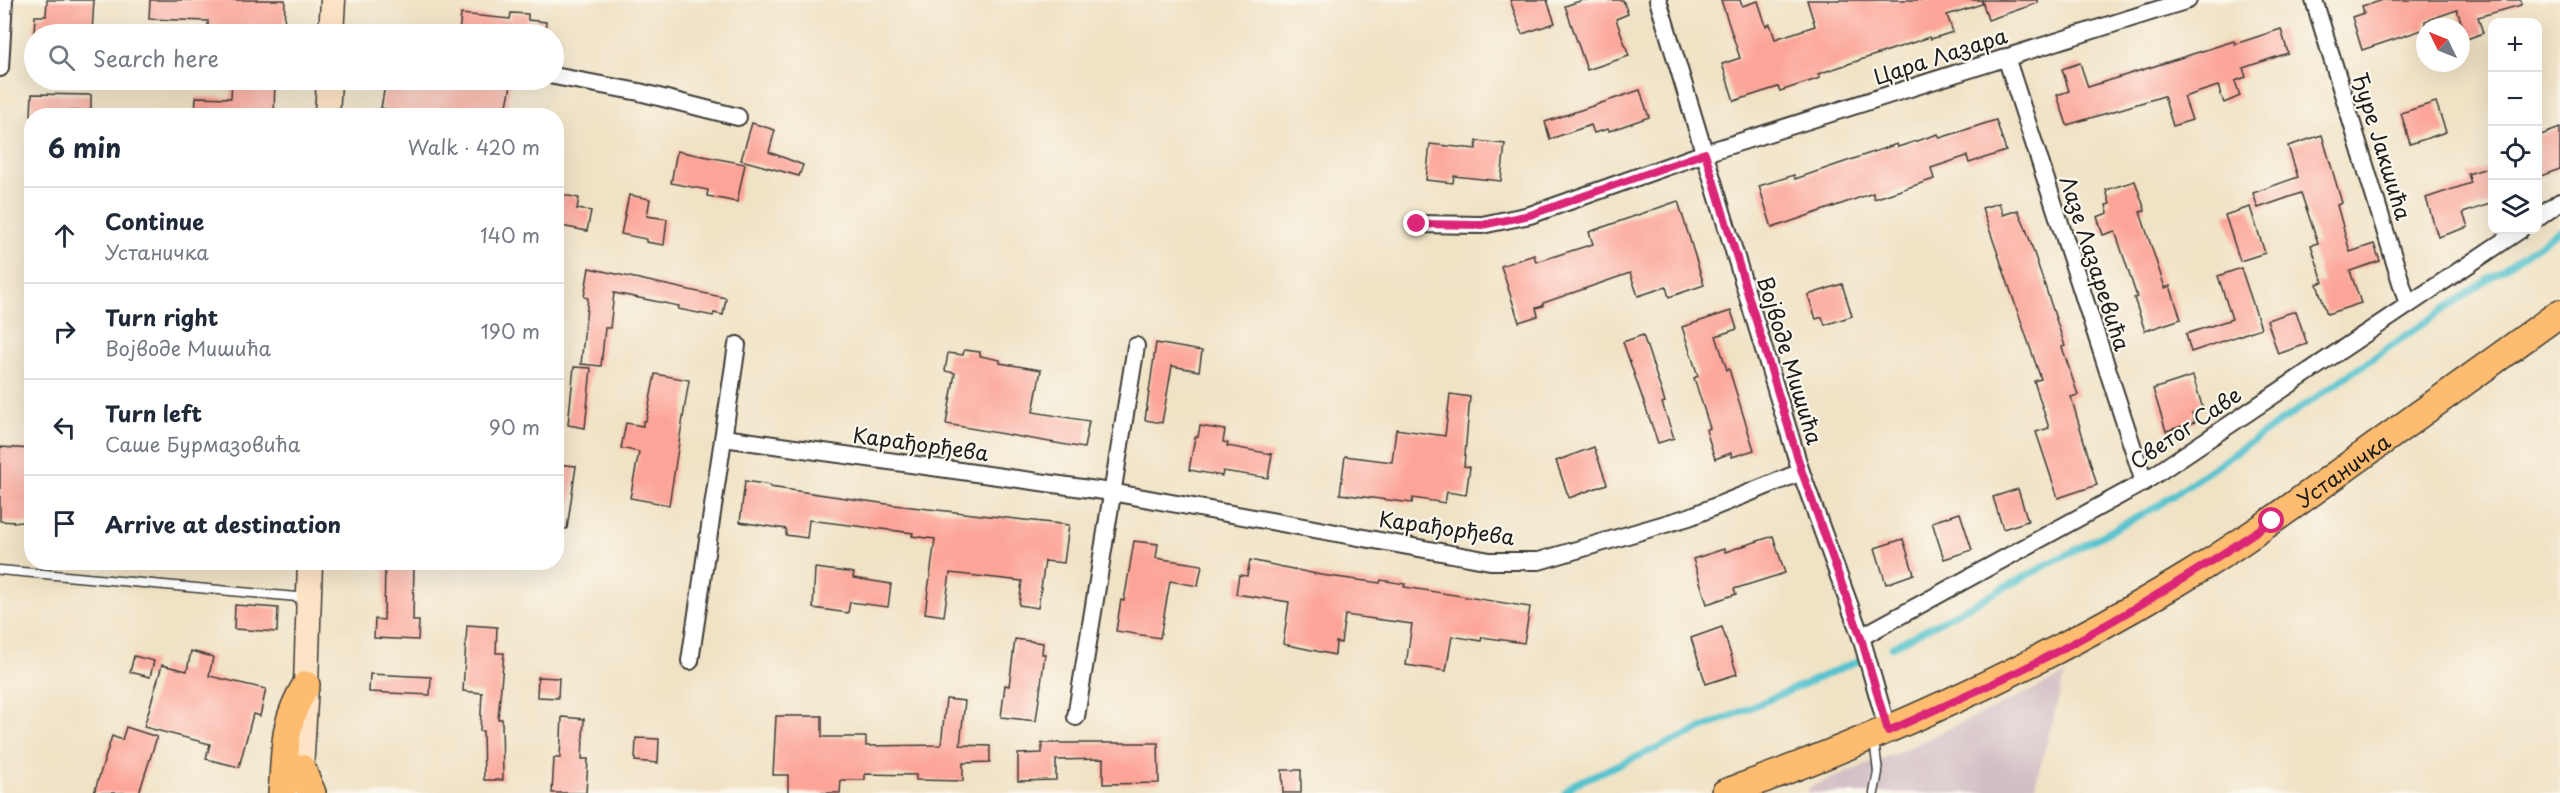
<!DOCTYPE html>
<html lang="en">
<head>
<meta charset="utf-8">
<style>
	:root { --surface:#fff; --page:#f6f6f7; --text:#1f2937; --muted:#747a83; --line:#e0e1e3 }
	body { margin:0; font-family:"Playpen Sans",sans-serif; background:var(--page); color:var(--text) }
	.controls { position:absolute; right:18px; top:18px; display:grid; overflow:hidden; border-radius:12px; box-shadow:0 6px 24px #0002 }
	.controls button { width:54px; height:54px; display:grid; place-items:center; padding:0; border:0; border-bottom:2px solid var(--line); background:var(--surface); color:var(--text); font:30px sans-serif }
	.compass { position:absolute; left:2416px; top:18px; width:54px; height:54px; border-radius:50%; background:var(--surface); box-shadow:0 6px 24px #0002; rotate:313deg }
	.stop { position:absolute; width:18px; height:18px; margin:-14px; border:4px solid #db2777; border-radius:50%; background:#fff }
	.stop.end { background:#db2777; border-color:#fff; box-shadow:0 2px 6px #0008 }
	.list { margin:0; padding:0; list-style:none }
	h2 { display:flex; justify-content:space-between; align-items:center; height:78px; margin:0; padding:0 24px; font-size:26px }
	h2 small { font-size:20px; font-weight:400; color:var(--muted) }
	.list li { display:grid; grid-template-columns:39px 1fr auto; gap:18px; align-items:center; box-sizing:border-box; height:96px; padding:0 24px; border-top:2px solid var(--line) }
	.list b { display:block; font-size:22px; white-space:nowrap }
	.list p { margin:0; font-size:20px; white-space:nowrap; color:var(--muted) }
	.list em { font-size:20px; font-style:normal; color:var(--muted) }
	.icon { flex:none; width:33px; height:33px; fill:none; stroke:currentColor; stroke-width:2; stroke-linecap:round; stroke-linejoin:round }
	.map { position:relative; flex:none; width:2560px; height:793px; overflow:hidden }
	.search { position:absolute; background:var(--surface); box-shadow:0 6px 24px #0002; left:24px; top:24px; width:540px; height:66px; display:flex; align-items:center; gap:15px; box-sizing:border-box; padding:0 21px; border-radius:33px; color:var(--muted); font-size:22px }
	.panel { position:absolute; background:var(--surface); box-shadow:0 6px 24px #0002; left:24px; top:108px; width:540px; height:462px; border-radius:24px }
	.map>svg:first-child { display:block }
	.industrial { fill:#d2bec5 }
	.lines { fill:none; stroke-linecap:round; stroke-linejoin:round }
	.stream { stroke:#55c2ce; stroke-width:7 }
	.building { fill:#fca498 }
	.lane-casing { stroke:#3c3a35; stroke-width:11 }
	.street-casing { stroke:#3c3a35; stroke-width:20 }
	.secondary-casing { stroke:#3c3a35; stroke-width:27 }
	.primary-casing { stroke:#3c3a35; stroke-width:30 }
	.lane { stroke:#fff; stroke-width:8 }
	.street { stroke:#fff; stroke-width:16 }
	.secondary { stroke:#fee4c6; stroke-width:24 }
	.primary { stroke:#fdbc70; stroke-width:27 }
	.route { stroke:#db2777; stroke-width:8 }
	.labels { text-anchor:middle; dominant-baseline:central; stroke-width:4.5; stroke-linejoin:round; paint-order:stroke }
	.street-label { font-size:21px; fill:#1c1c1c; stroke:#fbf7ec }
</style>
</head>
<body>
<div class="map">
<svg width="2560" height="793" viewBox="0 0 2560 793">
	<rect width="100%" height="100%" fill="#fbf7ec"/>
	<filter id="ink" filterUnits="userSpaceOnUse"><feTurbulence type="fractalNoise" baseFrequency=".0167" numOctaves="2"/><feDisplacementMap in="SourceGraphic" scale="12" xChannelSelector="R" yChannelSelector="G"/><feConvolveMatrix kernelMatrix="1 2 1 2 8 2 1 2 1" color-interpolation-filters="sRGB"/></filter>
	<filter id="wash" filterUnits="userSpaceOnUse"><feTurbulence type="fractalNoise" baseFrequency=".008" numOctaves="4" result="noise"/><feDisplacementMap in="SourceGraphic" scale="24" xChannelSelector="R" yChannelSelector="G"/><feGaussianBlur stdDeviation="1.35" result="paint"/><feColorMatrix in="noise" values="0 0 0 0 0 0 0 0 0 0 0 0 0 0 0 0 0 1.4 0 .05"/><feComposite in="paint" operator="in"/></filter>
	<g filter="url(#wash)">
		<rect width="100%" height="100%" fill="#f0e2c5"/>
		<!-- industrial -->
		<path class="industrial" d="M2065 675 2033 793H1808L1809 787 1899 752Z"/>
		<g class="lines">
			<!-- stream -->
			<g class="stream">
				<path d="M1892 647 2156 507 2560 230"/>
				<path d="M1565 793 1574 784 1860 660"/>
			</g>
		</g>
		<g id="blocks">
			<!-- building -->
			<g class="building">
				<path d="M47 0H94L92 32 52 30 51 34H34L35 16H46Z"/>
				<path d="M150 0H285L284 34H208V21L149 19Z"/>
				<path d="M1510 0H1547L1555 23 1522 34Z"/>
				<path d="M1583 0H1623L1628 14 1616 19 1629 56 1587 70 1565 6Z"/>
				<path d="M1721 0H1740L1742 6 1758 1 1766 26 1770 24 1775 39 1815 26 1807 0H1982V4L1947 15 1953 32 1931 39 1930 37 1818 74 1820 78 1780 91 1778 87 1734 101 1722 64 1740 58Z"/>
				<path d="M1982 0H2037L2038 3 1988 20Z"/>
				<path d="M2383 0H2521V5L2478 17 2483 33 2467 39 2457 10 2425 21V29L2362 50 2352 17 2364 13 2362 7Z"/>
				<path d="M511 13 528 14V20L546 22 545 34H459L461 14 510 19Z"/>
				<path d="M2281 29 2288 53 2243 68 2246 77 2235 81 2240 96 2224 103 2218 86 2184 97 2192 120 2173 126 2164 96 2067 125 2057 95 2069 91 2062 69 2080 63 2088 87 2234 41 2235 44Z"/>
				<path d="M232 80H275L274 116H195L196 97 231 98Z"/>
				<path d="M386 80H512L505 116H420L381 108Z"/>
				<path d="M1640 90 1649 117 1609 131 1608 129 1594 133 1591 125 1550 139 1545 122Z"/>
				<path d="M32 94 91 95V111H68V116H31Z"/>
				<path d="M2436 102 2446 132 2410 144 2401 113Z"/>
				<path d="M1996 120 2006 151 1969 163 1967 156 1931 168 1934 179 1874 199 1873 193 1772 228 1759 186 1794 175 1795 179 1897 144 1898 147 1938 134 1940 138Z"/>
				<path d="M752 123 775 130 769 152 803 165 799 176 741 160Z"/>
				<path d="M2560 128V169L2538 177V136Z"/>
				<path d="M2322 135 2342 203 2337 205 2350 252 2374 244 2380 261 2350 271 2361 303 2327 314 2317 284 2323 282 2311 245 2318 243 2301 193 2258 208 2253 193 2298 177 2288 146Z"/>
				<path d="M1477 141 1505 144 1501 181 1454 176 1453 183 1426 180 1430 144 1476 149Z"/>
				<path d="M677 151 745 164 737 202 707 196 708 190 671 183Z"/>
				<path d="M2493 166V203L2463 213 2468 227 2438 237 2426 198 2471 183 2468 174Z"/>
				<path d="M2135 181 2145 210 2140 212 2165 288 2170 286 2181 319 2145 331 2134 298 2137 297 2115 231 2103 235 2097 217 2108 213 2106 205 2110 204 2106 190Z"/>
				<path d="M559 194 579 198 577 209 591 211 587 231 556 225Z"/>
				<path d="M629 195 650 199 647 216 667 219 664 245 646 242V239L621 234Z"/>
				<path d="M1678 201 1704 285 1669 297 1666 287 1638 296 1630 273 1543 303V306L1536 308 1538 316 1519 322 1501 266 1534 255 1536 262 1593 244 1589 232Z"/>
				<path d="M1999 203 2003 215 2018 210 2025 226 2065 346 2062 347 2078 395 2071 397 2097 485 2058 498 2036 432 2049 428 2034 381 2041 379 1982 208Z"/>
				<path d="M2250 207 2265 253 2240 261 2225 215Z"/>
				<path d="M589 268 726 298 723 315 714 313 713 316 678 309 679 306 614 293 610 328H605L601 366 581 364 588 298 584 297Z"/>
				<path d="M2241 268 2261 328 2191 352 2186 334 2232 319 2218 276Z"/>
				<path d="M1842 284 1852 316 1825 325 1822 317 1816 319 1808 295Z"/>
				<path d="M1731 311 1737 329 1716 336 1727 370 1729 369 1754 450 1732 457 1731 453 1715 459 1706 430 1710 428 1694 378 1698 376 1682 327Z"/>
				<path d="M2296 311 2307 344 2278 354 2267 320Z"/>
				<path d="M1643 335 1665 402 1662 403 1674 438 1658 443 1623 342Z"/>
				<path d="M1156 343 1202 351 1199 371 1172 366 1162 423 1145 420Z"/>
				<path d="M964 350 980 352V356L1000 360V363L1041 370 1033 412 1089 421 1084 448 946 424 955 373 945 371 948 353 963 355Z"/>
				<path d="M574 367 591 368 585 428 568 425Z"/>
				<path d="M655 374 689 380 669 505 630 498 639 452 621 448 626 423 643 426V421H646Z"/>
				<path d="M2193 376 2203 409 2192 413 2195 422 2166 431 2153 389Z"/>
				<path d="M1450 394 1470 397 1464 466 1470 467 1466 495 1447 492 1445 503 1413 498 1412 503 1340 494 1345 456 1392 462 1396 429 1445 436Z"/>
				<path d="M1200 426 1225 430 1223 442 1228 443 1227 446 1272 454 1268 478 1223 471 1222 476 1189 470 1195 437H1198Z"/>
				<path d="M0 447 32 449V523L0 521Z"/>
				<path d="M1594 447 1607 484 1569 498 1556 461Z"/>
				<path d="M556 464 576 466 567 529 556 528Z"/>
				<path d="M745 481 770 485V487L894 505 1069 525 1064 563 1045 561 1038 608 1019 605 1022 581 950 573 944 616 925 613 935 539 912 536 913 533 809 520 807 538 786 535V529L740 522Z"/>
				<path d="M2018 489 2028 521 2003 529 1993 497Z"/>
				<path d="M1960 513 1972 550 1944 559 1932 522Z"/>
				<path d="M1773 536 1785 573 1734 589 1736 594 1707 604 1693 559 1724 549 1725 552Z"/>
				<path d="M1903 539 1914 574 1886 584 1875 548Z"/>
				<path d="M1134 541 1158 544 1156 558 1202 565 1198 586 1170 581 1160 638 1116 631 1121 600 1124 601Z"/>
				<path d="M1250 560 1321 575 1380 583 1381 580 1405 584 1404 587 1530 607 1524 643 1482 637 1481 641 1452 636 1446 671 1406 665 1412 624 1345 615 1341 643 1336 642 1335 655 1283 644 1289 602 1236 594 1239 575 1247 576Z"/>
				<path d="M385 562H414L413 621H419L418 640 374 638 375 619 384 620Z"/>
				<path d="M815 568 854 573 853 578 891 584 888 607 850 602 848 613 813 608Z"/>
				<path d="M235 605 278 608 277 632 234 629Z"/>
				<path d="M467 625 497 627 496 653H504L498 719H502L503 780H484L483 731H480L482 693 463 691Z"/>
				<path d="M1722 627 1737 674 1706 684 1691 638Z"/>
				<path d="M1015 639 1043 643 1042 654H1045L1036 721 1001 717 1005 685 1009 686Z"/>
				<path d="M191 651 213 657 209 676 266 689 260 716 253 714 239 767 206 759 210 744 144 727 162 665 187 671Z"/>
				<path d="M134 656 154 661 150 677 130 672Z"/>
				<path d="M370 674 431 677 430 695 369 692Z"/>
				<path d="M538 677 559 678 558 698 537 697Z"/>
				<path d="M946 699 965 701 960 745 990 746V762L963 763V781L916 780V775L865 774V780H841L840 793H788V775H773L776 716H822V737H866V746L941 745Z"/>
				<path d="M562 717 584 719 582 759H588L586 793H552L554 758H560Z"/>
				<path d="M126 727 157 737 139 793H94L112 736 122 740Z"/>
				<path d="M636 738 659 739 658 763 635 761Z"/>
				<path d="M1042 743H1158L1159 783 1103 784V759L1056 760V780L1018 781V754L1042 753Z"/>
				<path d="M1282 770H1301V793H1283Z"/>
			</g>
		</g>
	</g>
	<g filter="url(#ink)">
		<use href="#blocks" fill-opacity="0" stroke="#3c3a35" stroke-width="1.5"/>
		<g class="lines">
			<defs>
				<g id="lane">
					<path d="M0 570 308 598"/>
					<path d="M1874 793 1878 772 1874 740"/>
				</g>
				<g id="street">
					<path d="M1658 0 1801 472 1861 637 1888 731"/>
					<path d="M2314 0 2408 305"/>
					<path d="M2006 57 2144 482"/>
					<path d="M0 68 4 0"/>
					<path d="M554 76 639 92 738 117"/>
					<path d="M2538 218 2560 202"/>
					<path d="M1417 224 1482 225 1530 215 1705 153 2188 0"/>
					<path d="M724 438 1111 492 1490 561H1539L1689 517 1801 472"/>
					<path d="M1861 637 2144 482 2520 230"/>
					<path d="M690 661 737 345"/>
					<path d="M1076 717 1136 346"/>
				</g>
				<g id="secondary">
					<path d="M331 34 333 0"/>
					<path d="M327 116 329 80"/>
					<path d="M300 788 306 685 310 562"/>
				</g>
				<g id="primary">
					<path d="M301 768 312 793"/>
					<path d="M282 793C286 749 282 724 306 685"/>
					<path id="s1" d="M1725 793C1883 737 2034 668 2178 582 2240 545 2297 503 2355 461 2423 412 2492 362 2560 313"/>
				</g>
			</defs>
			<!-- lane casing -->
			<use href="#lane" class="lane-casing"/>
			<!-- street casing -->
			<use href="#street" class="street-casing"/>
			<!-- secondary casing -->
			<use href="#secondary" class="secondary-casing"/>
			<!-- primary casing -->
			<use href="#primary" class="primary-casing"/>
			<!-- lane -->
			<use href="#lane" class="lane"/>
			<!-- street -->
			<use href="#street" class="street"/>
			<!-- secondary -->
			<use href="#secondary" class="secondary"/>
			<!-- primary -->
			<use href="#primary" class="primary"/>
		</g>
	</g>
	<g class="lines" filter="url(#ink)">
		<!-- route -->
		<path class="route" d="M1417 224 1482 225 1530 215 1705 153 1802 472 1861 638 1888 731C1937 709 1985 688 2033 664 2116 622 2195 573 2272 521"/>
	</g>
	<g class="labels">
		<!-- street labels -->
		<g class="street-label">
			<text transform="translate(1940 55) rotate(-18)">Цара Лазара</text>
			<text transform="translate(2383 146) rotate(73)">Ђуре Јакшића</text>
			<text transform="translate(2096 263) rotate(72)">Лазе Лазаревића</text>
			<text transform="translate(1791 360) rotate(73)">Војводе Мишића</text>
			<text transform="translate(2185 427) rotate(-34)">Светог Саве</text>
			<text transform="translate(921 443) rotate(8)">Карађорђева</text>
			<text stroke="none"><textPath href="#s1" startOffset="700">Устаничка</textPath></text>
			<text transform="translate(1447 527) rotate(8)">Карађорђева</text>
		</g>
	</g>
</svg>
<div class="controls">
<button>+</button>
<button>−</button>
<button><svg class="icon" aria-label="locate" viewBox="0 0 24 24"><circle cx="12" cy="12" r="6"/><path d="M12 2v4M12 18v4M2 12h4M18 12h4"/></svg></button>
<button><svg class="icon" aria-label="layers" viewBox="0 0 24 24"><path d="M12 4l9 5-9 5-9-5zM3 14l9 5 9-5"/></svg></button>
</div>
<svg class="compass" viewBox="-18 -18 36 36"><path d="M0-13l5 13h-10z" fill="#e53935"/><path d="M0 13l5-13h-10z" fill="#747a83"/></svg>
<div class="stop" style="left:2272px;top:521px"></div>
<div class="stop end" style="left:1417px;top:224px"></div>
<div class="search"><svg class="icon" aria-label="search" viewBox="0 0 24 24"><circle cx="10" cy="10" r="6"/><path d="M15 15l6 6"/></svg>Search here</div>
<section class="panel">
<h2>6 min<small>Walk · 420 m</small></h2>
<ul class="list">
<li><svg class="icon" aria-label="ahead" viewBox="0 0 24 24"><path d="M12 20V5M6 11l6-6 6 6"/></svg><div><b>Continue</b><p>Устаничка</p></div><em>140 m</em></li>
<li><svg class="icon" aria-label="right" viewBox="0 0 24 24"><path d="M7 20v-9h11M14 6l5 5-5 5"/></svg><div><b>Turn right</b><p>Војводе Мишића</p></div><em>190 m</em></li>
<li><svg class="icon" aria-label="left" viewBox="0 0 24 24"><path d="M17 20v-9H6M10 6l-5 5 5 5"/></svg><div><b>Turn left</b><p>Саше Бурмазовића</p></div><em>90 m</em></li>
<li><svg class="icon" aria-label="arrive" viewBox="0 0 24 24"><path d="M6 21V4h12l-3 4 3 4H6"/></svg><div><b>Arrive at destination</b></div></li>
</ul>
</section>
</div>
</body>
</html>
